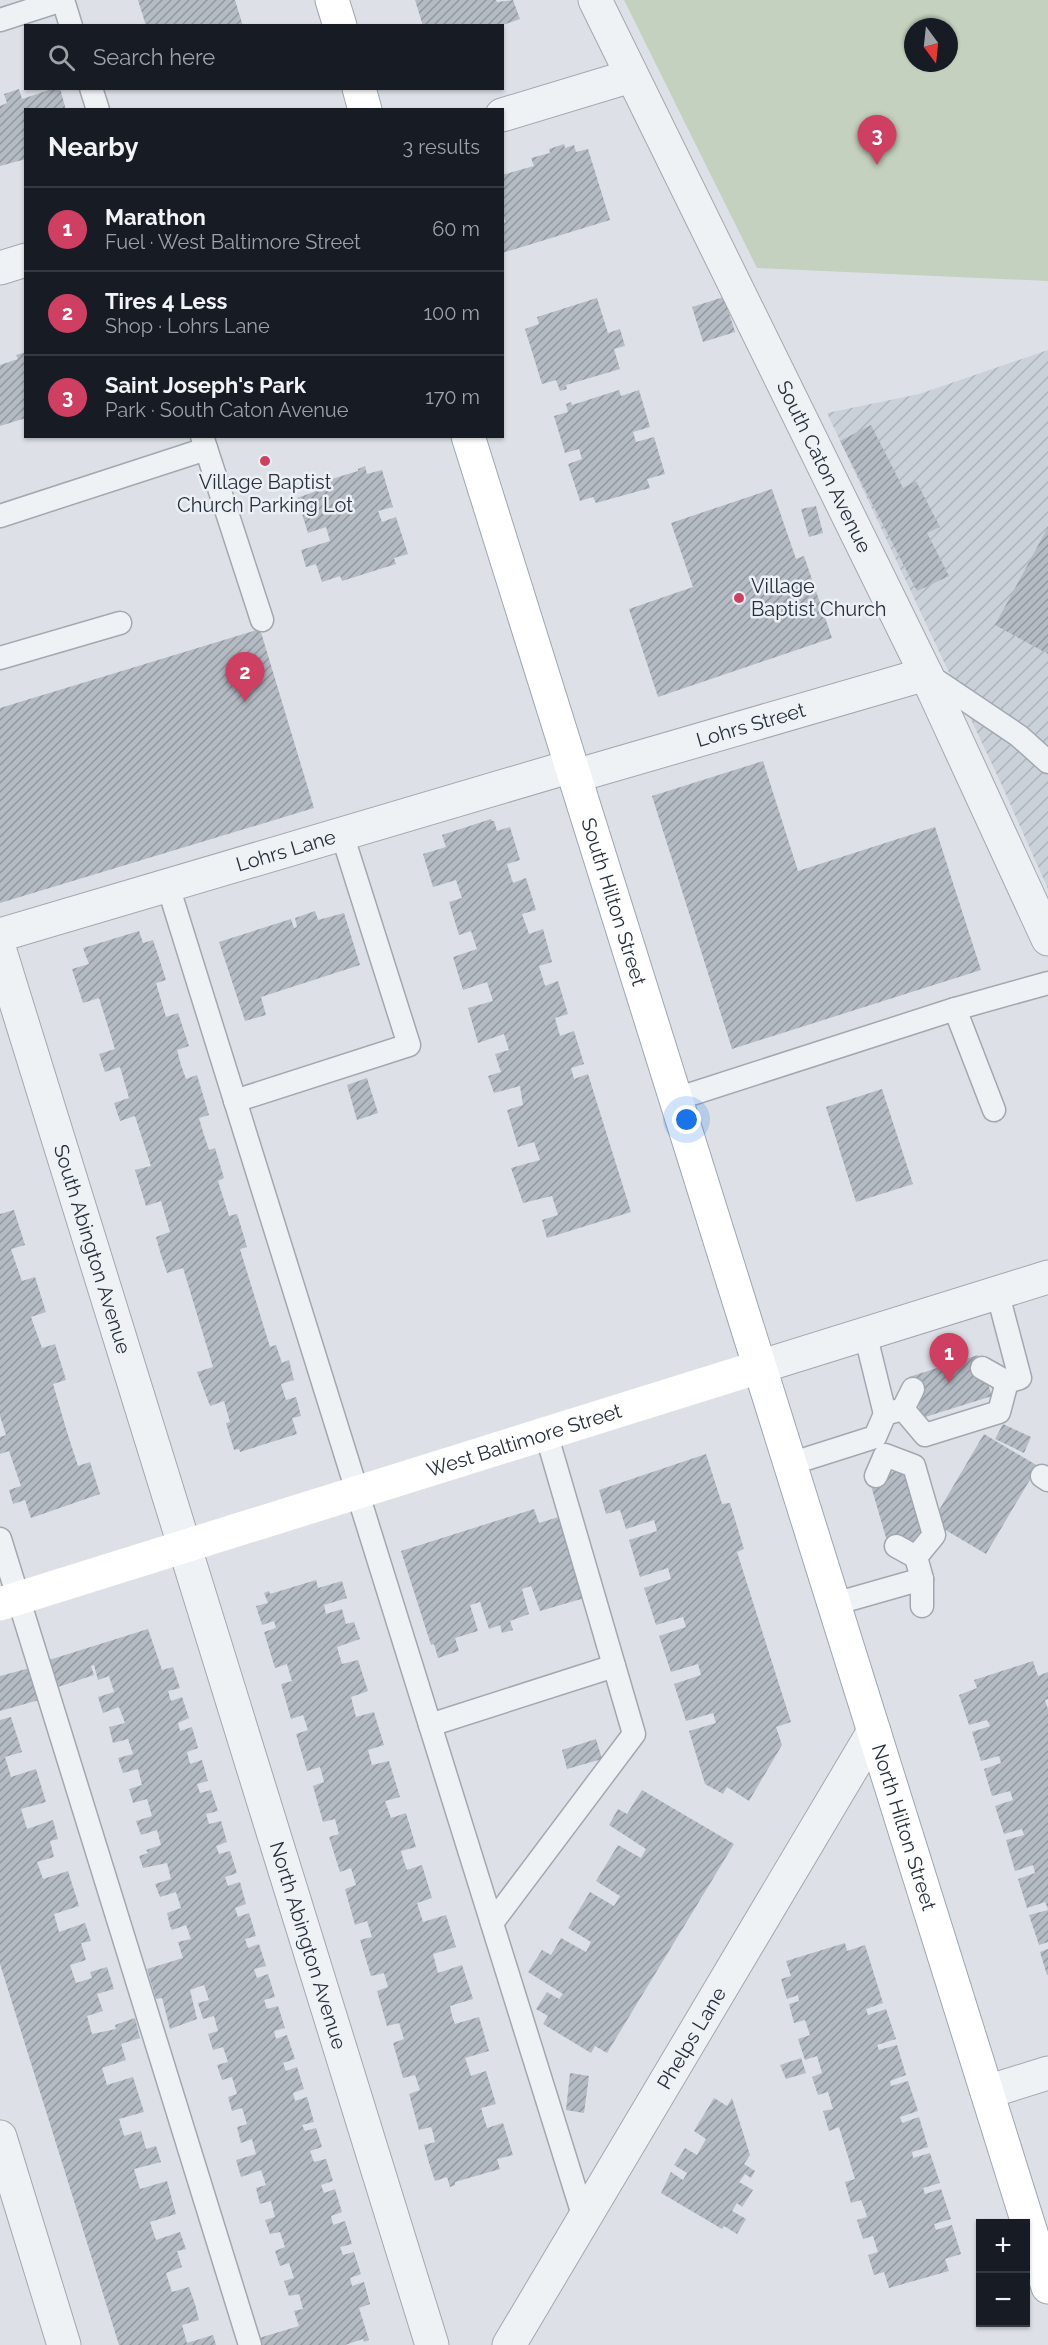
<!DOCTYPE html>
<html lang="en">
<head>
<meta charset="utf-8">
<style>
	:root { --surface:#171b24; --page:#20242c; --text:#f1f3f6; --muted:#9ea1a6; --line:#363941; --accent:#ce3f61 }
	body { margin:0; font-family:Raleway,sans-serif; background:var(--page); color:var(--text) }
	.controls { position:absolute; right:18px; bottom:18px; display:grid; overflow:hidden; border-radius:0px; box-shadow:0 2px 4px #0004 }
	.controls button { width:54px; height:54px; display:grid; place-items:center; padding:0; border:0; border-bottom:2px solid var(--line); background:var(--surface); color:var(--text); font:30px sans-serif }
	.compass { position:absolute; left:904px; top:18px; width:54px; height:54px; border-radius:50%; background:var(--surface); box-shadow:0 2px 4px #0004; rotate:165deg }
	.you { position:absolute; left:687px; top:1120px; width:21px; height:21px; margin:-15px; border:4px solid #fff; border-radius:50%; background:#1a73e8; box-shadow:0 0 0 9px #1a73e833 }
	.badge { display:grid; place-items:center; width:39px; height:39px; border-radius:50%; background:var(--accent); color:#fff; font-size:20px; font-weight:700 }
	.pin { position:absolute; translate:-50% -50px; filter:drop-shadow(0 2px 3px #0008) }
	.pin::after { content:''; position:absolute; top:32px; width:21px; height:18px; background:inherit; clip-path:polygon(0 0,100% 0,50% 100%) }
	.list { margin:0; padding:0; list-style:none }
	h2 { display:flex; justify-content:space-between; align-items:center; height:78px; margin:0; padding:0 24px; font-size:26px }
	h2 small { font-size:20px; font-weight:400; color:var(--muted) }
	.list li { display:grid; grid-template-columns:39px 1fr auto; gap:18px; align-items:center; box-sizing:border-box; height:84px; padding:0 24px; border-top:2px solid var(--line) }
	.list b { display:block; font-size:22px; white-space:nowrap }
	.list p { margin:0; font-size:20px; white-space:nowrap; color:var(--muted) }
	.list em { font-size:20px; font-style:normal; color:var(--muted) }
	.icon { flex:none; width:33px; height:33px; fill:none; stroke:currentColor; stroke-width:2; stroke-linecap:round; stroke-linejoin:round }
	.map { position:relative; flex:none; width:1048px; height:2345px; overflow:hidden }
	.search { position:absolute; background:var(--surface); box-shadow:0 2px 4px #0004; left:24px; top:24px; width:480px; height:66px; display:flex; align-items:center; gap:15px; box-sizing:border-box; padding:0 21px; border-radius:0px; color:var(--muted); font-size:22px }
	.panel { position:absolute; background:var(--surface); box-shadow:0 2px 4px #0004; left:24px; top:108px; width:480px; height:330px; border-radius:0px }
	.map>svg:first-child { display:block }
	.industrial { fill:url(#industrial-furrows) }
	.green { fill:#c4d1be; fill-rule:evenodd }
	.building { fill:url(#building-hatch) }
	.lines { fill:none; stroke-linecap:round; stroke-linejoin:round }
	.service-casing { stroke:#a2a8b1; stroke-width:25 }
	.minor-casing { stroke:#a2a8b1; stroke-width:35 }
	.primary-casing { stroke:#9ca7b2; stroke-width:35 }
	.service { stroke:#eff2f5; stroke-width:22 }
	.minor { stroke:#eff2f5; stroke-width:33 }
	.secondary { stroke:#fff; stroke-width:33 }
	.primary { stroke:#fff; stroke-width:33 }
	.poi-dot { fill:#ce3f61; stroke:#ecf0f4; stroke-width:2 }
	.labels { text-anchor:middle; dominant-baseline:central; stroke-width:5; stroke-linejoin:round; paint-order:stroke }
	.street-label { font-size:20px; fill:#26303d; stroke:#ecf0f4 }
	.poi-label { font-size:20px; fill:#26303d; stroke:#ecf0f4 }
</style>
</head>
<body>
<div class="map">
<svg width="1048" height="2345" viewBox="0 0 1048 2345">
	<defs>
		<pattern id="industrial-furrows" width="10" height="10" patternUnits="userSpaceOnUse" patternTransform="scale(1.5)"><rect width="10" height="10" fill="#cbd1d9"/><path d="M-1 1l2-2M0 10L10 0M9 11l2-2" fill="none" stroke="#aeb4bb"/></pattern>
		<pattern id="building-hatch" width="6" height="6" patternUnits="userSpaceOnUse" patternTransform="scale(1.5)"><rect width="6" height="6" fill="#b4bbc3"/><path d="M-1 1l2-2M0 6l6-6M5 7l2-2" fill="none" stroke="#9298a0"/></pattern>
	</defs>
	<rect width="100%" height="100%" fill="#dde1e7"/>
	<!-- industrial -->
	<path class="industrial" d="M1048 350V889L999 779 827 413 919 394Z"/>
	<!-- green -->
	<path class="green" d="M624 0H1048V281L757 268ZM913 27H949V63H913Z"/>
	<!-- building -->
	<g class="building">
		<path d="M138 0H235L243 26H146Z"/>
		<path d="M415 0H496L497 2 513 0 520 19 500 26H423Z"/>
		<path d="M55 88H60L66 110H26V159L0 166V106L7 103 4 94 19 89 22 99Z"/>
		<path d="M564 144 565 148 574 145 576 152 588 149 610 220 502 253V223L506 222 502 215V175L534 166 531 158 550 153 549 149Z"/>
		<path d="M724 297 735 332 703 342 692 307Z"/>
		<path d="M597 298 608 333 620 329 625 346 614 349 620 369 566 385 567 389 560 391 556 380 542 384 525 329 539 324 537 317Z"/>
		<path d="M26 352V418L0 426V365L18 359 16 355Z"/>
		<path d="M619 390 621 396 639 390 650 427 633 432 636 442 654 437 665 474 647 479 650 488 596 503 593 497 580 501 568 464 582 459 579 449 565 453 554 416 568 412 566 404 571 402 572 405Z"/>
		<path d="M871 425 903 488 916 481 940 527 927 533 949 576 917 591 840 441Z"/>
		<path d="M365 466 367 474 382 470 393 507 378 511 382 522 396 517 408 554 394 558 396 564 342 581 340 576 322 582 316 564 306 567 301 550 330 541 326 527 308 533 297 498 314 492 312 485 358 471V469Z"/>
		<path d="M772 489 796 559 804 556 832 638 658 697 629 609 693 587 671 523Z"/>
		<path d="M816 506 823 533 809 537 801 509Z"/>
		<path d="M1048 527V654L995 625Z"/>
		<path d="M260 629 314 808 0 903V708Z"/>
		<path d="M763 761 798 871 935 827 981 970 732 1049 652 796Z"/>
		<path d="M491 819 492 821H494L497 831 510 827 520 860 507 864 513 883 526 878 536 910 522 914 529 934 543 929 552 962 539 966 545 986 558 981 568 1014 555 1018 560 1036 574 1031 584 1064 571 1068 574 1079 588 1074 631 1212 547 1238 542 1220 558 1215 552 1196 523 1203 511 1168 540 1160 534 1142 518 1147 507 1110 523 1105 520 1086 494 1093 488 1076 501 1072 495 1054 509 1050 504 1034 478 1043 468 1008 493 1001 487 982 463 990 453 957 477 949 471 931 459 935 449 902 462 898 456 880 433 887 423 854 446 847 442 835Z"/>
		<path d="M315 911 318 920 344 913 360 965 261 997 266 1015 245 1021 219 942 291 919 294 928 297 927 295 918Z"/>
		<path d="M139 931 143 943 153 940 160 961 166 980 156 983 166 1017 178 1013 189 1046 177 1050 181 1065 186 1079 197 1075 209 1115 199 1118 203 1132 209 1150 215 1148 224 1178 218 1181 229 1216 237 1214 242 1230 247 1247 240 1249 270 1347 276 1345 282 1363 289 1360 294 1380 281 1384 286 1400 296 1397 301 1416 292 1418 297 1434 240 1452 239 1449 234 1450 226 1423 230 1422 224 1401 210 1406 197 1372 213 1367 183 1268 167 1273 161 1255 156 1237 170 1232 161 1201 146 1206 135 1170 151 1166 135 1116 120 1121 114 1103 129 1098 120 1067 105 1072 99 1054 115 1049 99 998 83 1003 72 969 89 964 83 948Z"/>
		<path d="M367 1078 378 1113 357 1120 347 1085Z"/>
		<path d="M882 1089 913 1184 856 1202 826 1107Z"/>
		<path d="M14 1210 25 1245 11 1249 16 1264 22 1281 35 1277 46 1312 31 1317 42 1348 55 1344 66 1380 53 1384 67 1432 78 1466 90 1462 100 1494 31 1518 25 1500 13 1504 9 1490 21 1486 9 1451 0 1454V1437L6 1435 0 1416V1214Z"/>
		<path d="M978 1355 992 1396 922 1418 909 1377Z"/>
		<path d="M1003 1424 1031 1437 1024 1453 995 1439Z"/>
		<path d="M984 1434 1038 1466 986 1554 932 1522Z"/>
		<path d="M706 1454 722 1504 730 1503 744 1549 737 1552 791 1722 776 1727 782 1745 749 1801 727 1787 723 1794 705 1784 689 1731 716 1723 713 1713 686 1721 674 1684 701 1675 698 1664 671 1672 659 1636 686 1627 683 1617 656 1625 644 1588 671 1579 668 1568 640 1577 629 1540 657 1531 654 1520 626 1529 620 1510 606 1514 599 1490Z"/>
		<path d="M910 1467 930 1536 889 1548 869 1479Z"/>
		<path d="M534 1509 539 1523 562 1516 588 1597 540 1611 531 1586 522 1589 529 1614 510 1621 513 1630 502 1633 500 1625 489 1629 480 1602 470 1605 478 1631 455 1638 459 1651 438 1658 434 1644 431 1645 401 1551Z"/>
		<path d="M316 1580 318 1588 342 1581 347 1598 324 1605 326 1614 342 1609 346 1624 354 1622 360 1639 337 1647 342 1664 358 1660 368 1691 351 1697 356 1717 374 1712 379 1729 384 1745 368 1750 372 1765 389 1761 400 1797 385 1801 391 1818 406 1813 416 1847 401 1851 404 1862 407 1870 422 1865 432 1898 417 1903 423 1922 446 1915 456 1947 433 1954 438 1973 462 1965 473 1999 450 2006 452 2016 455 2024 479 2017 489 2051 465 2058 471 2076 486 2071 496 2104 481 2108 487 2128 503 2123 513 2155 497 2159 500 2169 455 2182V2185L450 2187 447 2177 435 2181 429 2163 424 2145 435 2142 433 2133 431 2127 419 2130 409 2094 420 2090 415 2075 403 2078 393 2043 404 2039 399 2023 387 2026 377 1991 388 1987 384 1973 371 1976 360 1940 372 1937 367 1921 355 1925 345 1889 356 1885 351 1868 340 1872 329 1837 339 1834 335 1819 323 1822 313 1786 324 1782 322 1774 320 1767 307 1771 296 1734 308 1730 303 1715 291 1719 281 1684 292 1681 289 1671 287 1664 275 1668 264 1632 276 1628 274 1621 262 1625 256 1606 268 1603 264 1593 269 1591 270 1594Z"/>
		<path d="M148 1629 162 1670 173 1667 180 1688 168 1691 171 1701 182 1697 189 1718 178 1723 180 1731 192 1727 198 1748 187 1752 190 1764 202 1760 208 1781 197 1784 200 1793 211 1790 218 1811 206 1814 209 1824 221 1821 227 1842 216 1846 219 1854 230 1851 237 1873 225 1877 228 1886 240 1882 246 1904 235 1908 238 1917 249 1913 256 1936 245 1939 248 1948 259 1944 266 1966 254 1969 257 1978 268 1974 275 1997 264 2000 267 2009 278 2006 285 2028 274 2031 276 2039 287 2035 295 2059 283 2063 286 2071 297 2067 304 2089 293 2093 295 2101 307 2097 314 2122 302 2125 305 2131 316 2128 322 2147 310 2151 314 2162 326 2159 333 2181 321 2185 324 2193 335 2189 342 2212 331 2216 333 2225 345 2221 352 2244 340 2247 343 2255 354 2252 361 2274 350 2278 352 2286 364 2282 370 2304 359 2308 369 2340 364 2342 363 2339 345 2345H261L259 2338 299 2326 294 2311 303 2309 299 2294 289 2296 284 2281 294 2278 289 2263 280 2266 275 2251 285 2247 280 2232 270 2234 265 2220 275 2217 271 2201 260 2204 256 2188 266 2185 261 2170 241 2177 236 2160 256 2154 252 2139 241 2143 237 2127 247 2124 242 2108 232 2111 228 2097 237 2094 232 2077 222 2080 217 2065 228 2062 223 2047 213 2050 208 2034 218 2031 214 2016 203 2019 198 2003 209 2000 204 1985 190 1990 197 2019 170 2029 162 1998 156 1999 147 1969 183 1958 178 1942 191 1939 186 1925 172 1930 170 1926 167 1913 181 1908 176 1892 160 1897 155 1884 171 1879 167 1863 143 1868 139 1856 148 1853 146 1850 161 1845 157 1830 141 1835 136 1821 152 1816 147 1799 133 1803 129 1789 142 1785 138 1769 123 1773 118 1758 133 1754 128 1739 113 1743 109 1727 125 1723 119 1707 103 1713 98 1697 114 1692 109 1676 98 1680 94 1665 91 1666 94 1675 58 1687 49 1660Z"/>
		<path d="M1033 1661 1038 1676 1048 1672V1699L1045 1700 1048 1709V1909L1045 1902 1027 1908 1018 1879 1035 1873 1033 1865 1015 1871 1006 1840 1024 1835 1022 1829 1004 1834 995 1806 1013 1800 1010 1791 992 1796 984 1769 1001 1763 999 1756 981 1761 972 1732 990 1726 987 1720 969 1725 959 1695 977 1688 974 1680Z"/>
		<path d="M30 1668 39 1700 0 1711V1676Z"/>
		<path d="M11 1717 22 1752 5 1757 11 1777 36 1769 46 1802 21 1809 27 1829 53 1820 58 1839 50 1841 54 1857 37 1862 43 1879 68 1871 79 1906 54 1914 59 1932 85 1923 91 1941 81 1943 86 1960 70 1965 76 1983 92 1978 90 1972 107 1967 114 1989 97 1994 103 2011 87 2016 92 2034 116 2029 115 2025 135 2018 140 2038 121 2044 126 2060 102 2068 107 2085 133 2077 144 2112 119 2119 122 2129 124 2136 141 2131 146 2149 156 2146 161 2162 134 2169 140 2189 167 2181 176 2214 150 2222 156 2240 180 2232 186 2249 177 2251 182 2267 166 2273 172 2292 189 2287 195 2304 199 2320 182 2325 187 2343 213 2335 216 2345H119L0 1964V1720Z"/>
		<path d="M596 1739 602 1759 567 1769 562 1750Z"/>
		<path d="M642 1790 734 1844 607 2053 595 2046 591 2053 543 2024 548 2016 536 2009 547 1992 559 1999 563 1994 528 1972 542 1950 551 1955 561 1938 586 1952 591 1942 568 1928 590 1892 614 1906 620 1896 596 1881 618 1845 641 1858 646 1849 609 1825 618 1809 627 1814Z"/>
		<path d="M1048 1910V1942L1039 1945 1029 1915Z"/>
		<path d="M845 1943 847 1951 865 1945 883 2003 866 2009 868 2015 886 2009 896 2039 877 2045 879 2050 897 2045 906 2075 890 2081 891 2086 908 2081 918 2111 900 2117 902 2123 919 2117 928 2147 912 2152 913 2158 930 2153 940 2183 923 2188 925 2194 941 2189 951 2219 934 2224 936 2230 952 2225 961 2254 945 2259 949 2271 889 2288 884 2272 874 2275 868 2255 878 2252 873 2236 863 2239 857 2220 867 2217 866 2213 861 2200 851 2203 845 2182 855 2179 839 2127 829 2131 823 2111 833 2109 828 2092 818 2095 812 2077 822 2073 817 2056 805 2060 798 2039 810 2035 805 2020 794 2023 789 2004 799 2001 798 1995 787 1999 781 1979 791 1976 786 1961Z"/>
		<path d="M1048 1949V1975H1047L1040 1952Z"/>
		<path d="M801 2058 806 2073 786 2079 780 2065Z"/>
		<path d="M570 2073 589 2076 584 2113 566 2110Z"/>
		<path d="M714 2098 727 2106 732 2098 750 2155 744 2164 755 2171 751 2178 745 2174 739 2182 753 2190 742 2207 737 2203 732 2211 746 2219 737 2234 724 2226 722 2229 661 2193 671 2172 683 2180 687 2173 674 2165 685 2148 697 2155 706 2139 694 2131Z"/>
	</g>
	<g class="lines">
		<defs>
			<g id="service">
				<path d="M63 0 71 26"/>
				<path d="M0 20 62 0"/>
				<path d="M91 88 98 110"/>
				<path d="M202 436 262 620"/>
				<path d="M0 516 206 449"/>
				<path d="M0 658 120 623"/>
				<path d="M927 674 1019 736 1048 762"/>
				<path d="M168 886 584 2218"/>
				<path d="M955 1009 994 1110"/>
				<path d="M676 1099 955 1009 1048 983"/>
				<path d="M235 1101 409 1045 342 834"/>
				<path d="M997 1291 1020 1378 1007 1382"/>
				<path d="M865 1333 885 1414"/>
				<path d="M903 1409 913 1389"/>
				<path d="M790 1464 875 1437 885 1414 903 1409 925 1435 999 1412 1007 1382 982 1368"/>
				<path d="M1042 1476 1048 1480"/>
				<path d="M0 1539 250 2345"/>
				<path d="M896 1546 916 1557"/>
				<path d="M834 1604 922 1579 916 1557 934 1535 914 1466 885 1455 876 1476"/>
				<path d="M922 1606V1579"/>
				<path d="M430 1725 614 1666"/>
				<path d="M492 1923 634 1734 546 1433"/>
			</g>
			<g id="minor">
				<path id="s1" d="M595 0 926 674 1048 939"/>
				<path d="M502 115 631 76"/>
				<path d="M0 268 26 260"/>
				<path id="s2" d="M575 776 926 674"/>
				<path id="s3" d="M0 935 572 766"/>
				<path id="s4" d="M0 951 432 2345"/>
				<path d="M759 1367 1048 1277"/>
				<path d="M987 2092 1048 2073"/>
				<path d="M0 2137 64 2345"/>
				<path id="s5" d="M509 2345 874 1731"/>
			</g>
			<g id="primary">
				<path d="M332 0 340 26"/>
				<path d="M359 88 365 110"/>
				<path id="s7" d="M468 436 1048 2287"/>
			</g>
		</defs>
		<!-- service casing -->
		<use href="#service" class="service-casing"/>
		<!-- minor casing -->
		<use href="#minor" class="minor-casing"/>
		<!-- primary casing -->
		<use href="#primary" class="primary-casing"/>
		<!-- service -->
		<use href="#service" class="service"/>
		<!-- minor -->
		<use href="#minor" class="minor"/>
		<!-- secondary -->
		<path class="secondary" id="s6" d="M0 1604 759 1367"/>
		<!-- primary -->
		<use href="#primary" class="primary"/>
	</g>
	<!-- markers -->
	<g class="poi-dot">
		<circle cx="265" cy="461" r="6"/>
		<circle cx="739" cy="598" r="6"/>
	</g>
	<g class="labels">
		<!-- street labels -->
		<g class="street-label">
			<text stroke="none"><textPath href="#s1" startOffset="520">South Caton Avenue</textPath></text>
			<text stroke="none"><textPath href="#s2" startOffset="183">Lohrs Street</textPath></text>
			<text stroke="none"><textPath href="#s3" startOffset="298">Lohrs Lane</textPath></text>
			<text stroke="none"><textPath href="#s7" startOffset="488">South Hilton Street</textPath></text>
			<text stroke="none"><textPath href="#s4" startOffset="312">South Abington Avenue</textPath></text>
			<text stroke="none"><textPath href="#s6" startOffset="549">West Baltimore Street</textPath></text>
			<text stroke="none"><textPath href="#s7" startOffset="1458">North Hilton Street</textPath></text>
			<text stroke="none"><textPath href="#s4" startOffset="1041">North Abington Avenue</textPath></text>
			<text stroke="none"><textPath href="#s5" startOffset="357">Phelps Lane</textPath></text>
		</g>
		<!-- poi labels -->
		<g class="poi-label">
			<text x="265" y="482">Village Baptist<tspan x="265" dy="23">Church Parking Lot</tspan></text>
			<text x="751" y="586" text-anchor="start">Village<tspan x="751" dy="23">Baptist Church</tspan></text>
		</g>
	</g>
</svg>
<div class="controls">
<button>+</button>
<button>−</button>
</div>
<svg class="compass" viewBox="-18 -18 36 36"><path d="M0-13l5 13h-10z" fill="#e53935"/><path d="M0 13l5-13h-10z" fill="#9ea1a6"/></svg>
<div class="you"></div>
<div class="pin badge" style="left:949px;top:1383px">1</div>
<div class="pin badge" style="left:245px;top:702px">2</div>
<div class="pin badge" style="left:877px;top:165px">3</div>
<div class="search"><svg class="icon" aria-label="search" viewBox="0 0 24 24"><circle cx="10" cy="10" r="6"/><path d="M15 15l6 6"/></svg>Search here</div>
<section class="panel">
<h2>Nearby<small>3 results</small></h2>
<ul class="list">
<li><span class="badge">1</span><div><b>Marathon</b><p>Fuel · West Baltimore Street</p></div><em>60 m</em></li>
<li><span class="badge">2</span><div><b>Tires 4 Less</b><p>Shop · Lohrs Lane</p></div><em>100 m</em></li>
<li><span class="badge">3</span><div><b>Saint Joseph's Park</b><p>Park · South Caton Avenue</p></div><em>170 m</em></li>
</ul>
</section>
</div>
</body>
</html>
